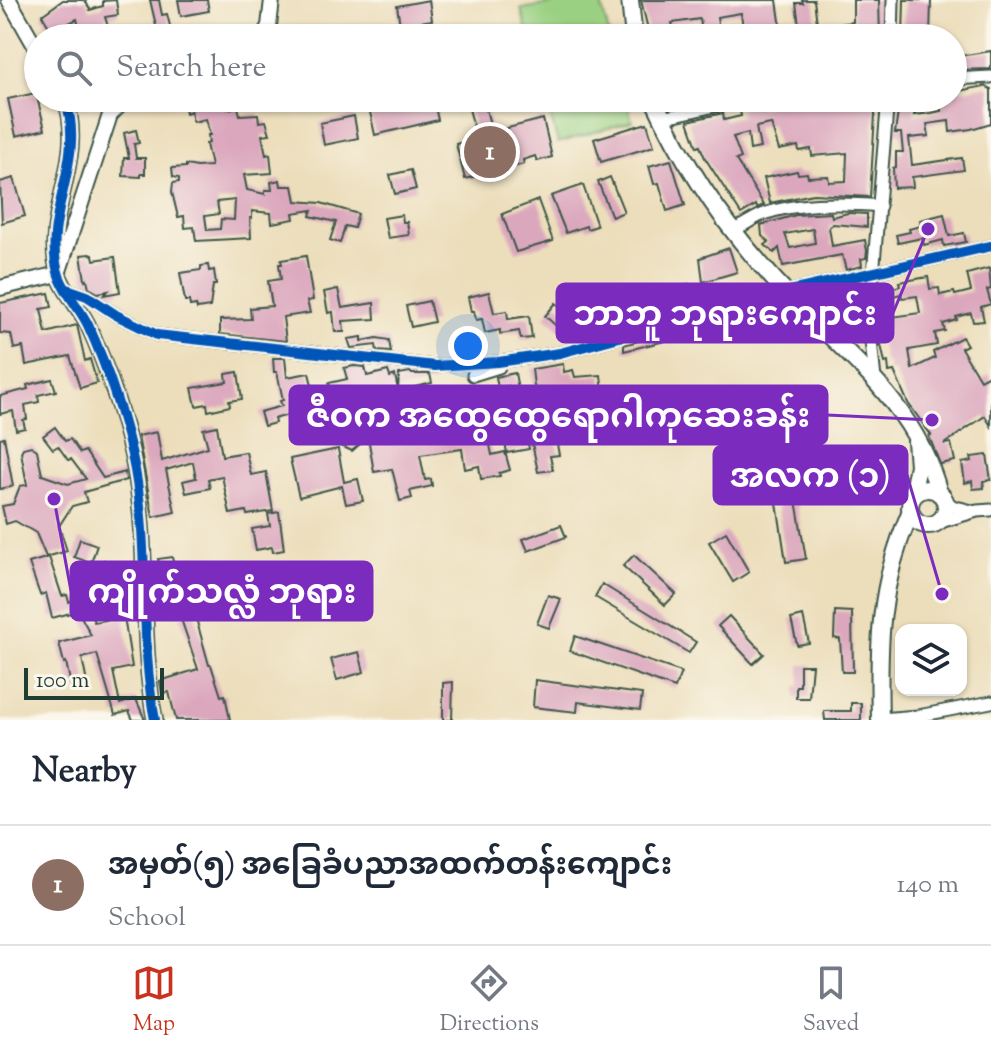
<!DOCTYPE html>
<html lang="en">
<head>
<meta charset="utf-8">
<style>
	:root { --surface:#fff; --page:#f6f6f7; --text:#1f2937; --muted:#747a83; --line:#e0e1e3; --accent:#c8321e }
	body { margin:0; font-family:"Sorts Mill Goudy","Noto Sans Myanmar",serif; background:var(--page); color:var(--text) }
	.controls { position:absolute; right:24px; bottom:24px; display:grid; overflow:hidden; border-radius:16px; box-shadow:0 2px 6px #0004 }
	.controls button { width:72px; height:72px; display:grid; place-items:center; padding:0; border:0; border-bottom:2px solid var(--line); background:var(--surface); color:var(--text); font:40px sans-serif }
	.scale { position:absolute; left:24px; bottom:20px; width:140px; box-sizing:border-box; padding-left:8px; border:4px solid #1f3d34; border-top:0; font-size:22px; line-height:28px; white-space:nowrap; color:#1f3d34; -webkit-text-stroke:6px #fbf7ec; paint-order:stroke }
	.you { position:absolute; left:468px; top:346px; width:28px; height:28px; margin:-20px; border:6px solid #fff; border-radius:50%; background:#1a73e8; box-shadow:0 0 0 12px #1a73e833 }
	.badge { display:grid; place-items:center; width:52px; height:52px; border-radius:50%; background:var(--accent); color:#fff; font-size:26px; font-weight:700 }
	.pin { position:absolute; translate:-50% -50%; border:4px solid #fff; box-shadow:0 2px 8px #0006 }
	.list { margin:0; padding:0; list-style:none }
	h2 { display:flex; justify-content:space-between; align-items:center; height:104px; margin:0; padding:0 32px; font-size:34px }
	h2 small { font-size:26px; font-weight:400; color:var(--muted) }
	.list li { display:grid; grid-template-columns:52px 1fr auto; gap:24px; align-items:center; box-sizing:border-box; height:120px; padding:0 32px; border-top:2px solid var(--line) }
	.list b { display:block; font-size:30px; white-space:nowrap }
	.list p { margin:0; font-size:26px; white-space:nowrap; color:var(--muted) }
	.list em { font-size:26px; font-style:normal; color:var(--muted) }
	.icon { flex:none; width:44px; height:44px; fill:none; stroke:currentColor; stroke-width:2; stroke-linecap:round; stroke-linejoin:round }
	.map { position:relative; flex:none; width:991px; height:720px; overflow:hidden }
	.search { position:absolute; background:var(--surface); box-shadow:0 2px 6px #0004; left:24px; right:24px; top:24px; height:88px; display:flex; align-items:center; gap:20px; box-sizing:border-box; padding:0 28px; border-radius:44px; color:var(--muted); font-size:30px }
	.sheet { height:224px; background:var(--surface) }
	nav { display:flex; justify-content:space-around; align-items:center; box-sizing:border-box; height:112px; border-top:2px solid var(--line); background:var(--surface); font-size:22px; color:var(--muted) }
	nav a { display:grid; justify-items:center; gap:4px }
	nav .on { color:var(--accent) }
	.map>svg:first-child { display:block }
	.green { fill:#9ad081; stroke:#5c865a; stroke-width:2 }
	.building { fill:#dba7bd; fill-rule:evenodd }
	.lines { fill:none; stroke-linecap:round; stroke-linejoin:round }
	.minor-casing { stroke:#3e5548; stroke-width:15 }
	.tertiary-casing { stroke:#3e5548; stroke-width:18 }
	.primary-casing { stroke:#3e5548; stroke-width:20 }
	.minor { stroke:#fff; stroke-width:11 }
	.tertiary { stroke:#fff; stroke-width:14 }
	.primary { stroke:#fff; stroke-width:16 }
	.cycleway-casing { stroke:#fbf7ec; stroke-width:15 }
	.cycleway { stroke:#0057b8; stroke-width:10 }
	.leader { fill:none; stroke:#7b2cbf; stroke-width:3 }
	.callout-dot { fill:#7b2cbf; stroke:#fbf7ec; stroke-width:3 }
	.callout { fill:#7b2cbf; stroke:#7b2cbf; stroke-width:3 }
	.callout-label { font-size:34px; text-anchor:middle; font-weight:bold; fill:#fff }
</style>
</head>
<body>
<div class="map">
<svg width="991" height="720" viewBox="0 0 991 720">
	<rect width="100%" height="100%" fill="#fbf7ec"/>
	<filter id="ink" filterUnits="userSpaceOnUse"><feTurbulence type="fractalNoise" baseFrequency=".0125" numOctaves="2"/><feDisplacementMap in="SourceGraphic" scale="16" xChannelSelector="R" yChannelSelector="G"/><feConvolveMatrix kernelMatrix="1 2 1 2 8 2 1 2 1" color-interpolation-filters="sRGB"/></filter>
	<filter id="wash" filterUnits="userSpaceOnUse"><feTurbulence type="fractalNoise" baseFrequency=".006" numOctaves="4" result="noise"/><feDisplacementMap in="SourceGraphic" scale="32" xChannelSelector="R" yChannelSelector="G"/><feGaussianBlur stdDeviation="1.8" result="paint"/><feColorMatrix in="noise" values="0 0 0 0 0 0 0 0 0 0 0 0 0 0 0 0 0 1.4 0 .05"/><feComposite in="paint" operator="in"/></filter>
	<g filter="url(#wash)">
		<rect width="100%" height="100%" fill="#ecdebb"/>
		<!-- green -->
		<g class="green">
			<path d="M575 0H600L610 38H529L521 9Z"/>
			<path d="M545 98H626L632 121 558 143Z"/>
			<path d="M867 281 861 342 807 293Z"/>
		</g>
		<g id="blocks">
			<!-- building -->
			<g class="building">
				<path d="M63 0H85L90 10 103 6V1L116 0 118 15 105 17 111 36 82 38 77 19 52 32 42 15Z"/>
				<path d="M150 0H159L162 15 167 14 173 38H159Z"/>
				<path d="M178 0H207L209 11 181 16Z"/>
				<path d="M429 0 432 20 408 24 411 38H402L397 6Z"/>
				<path d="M641 0H777L781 28 799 25 796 3H803L802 0H814L818 31 822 30 823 38H799V35L779 38H734L732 31 743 29 741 13 717 17 720 37 703 38 700 19 672 23 675 35 650 38Z"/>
				<path d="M853 0H879L880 38H838L836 24 853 22Z"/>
				<path d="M904 0H931L930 38H903Z"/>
				<path d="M991 51V69L954 70 953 57Z"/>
				<path d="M985 86 991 89V123L971 129 950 132 949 121 927 124 929 136 909 138 912 165 962 158 964 170 912 177 913 187 894 188 893 168 896 167V152H903L901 133H895L900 98H916L914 115 931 113 941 111V98H953V92Z"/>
				<path d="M36 93 45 129 16 136 8 99Z"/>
				<path d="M196 98H217L218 103 227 102 228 109 238 107 240 115 258 114 259 122 266 121 270 134 262 135 266 155 270 154 272 173 244 175 247 190 265 194V190H272L271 182 280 180 281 186H293L296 201 321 203 358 214 354 228 345 226 340 243 330 240 336 222 310 216 312 210 293 213 294 219 272 223 271 213 252 211V218H250L251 238 196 241 194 227 185 228 184 216 178 217 172 192 173 183 179 182V178L173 177 172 168 186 167V165L197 167 211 166 206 144 209 143 208 135H210L206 119 193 122 191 111 186 113 184 103ZM235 200 234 220 221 219 220 229 207 230 205 216 219 214 217 202Z"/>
				<path d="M388 98H433L438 120 375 135 368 103Z"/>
				<path d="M466 98H483L492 132 543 119 552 157 537 161 535 156 523 160 524 164 465 179 456 144 477 138Z"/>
				<path d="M792 98H876L870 197 813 194 770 203 764 178 797 171 798 174 807 173 808 177 828 176 829 182 846 181 847 153 812 156 811 149 799 151 798 146 779 150 771 124 756 127 760 148 750 150 748 133 733 137 741 158 736 160 764 205 757 208 756 205 741 214 705 158 700 146 697 147 688 121 723 113 724 120 741 116 740 109 757 102 760 108Z"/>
				<path d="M354 116 358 138 324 145 320 123Z"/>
				<path d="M647 123 654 146 601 162 594 139Z"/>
				<path d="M136 130 139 143 134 144 136 158H145V174H141V177L123 176 124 158H129L124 133Z"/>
				<path d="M671 160 685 205 667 211 659 183 654 184 649 166Z"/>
				<path d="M411 170 416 189 395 194 390 175Z"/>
				<path d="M610 177 624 212 612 217 598 182Z"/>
				<path d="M14 178 25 216 2 223 0 182Z"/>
				<path d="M583 185 597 226 587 229 586 226 566 233 551 196Z"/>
				<path d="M538 200 553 241 516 252 502 214Z"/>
				<path d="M831 213 832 217 848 213 867 214V227L833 224 829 227 832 246 865 240 867 251 866 258 861 259 862 266 846 270 842 255 783 266 779 248 774 253 765 245 769 242 762 236 761 225 796 215ZM813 229 815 243 790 248 785 234Z"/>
				<path d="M944 214 949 236 964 233 966 242 944 246 943 240 924 245 922 238 898 243 896 235 910 232 909 229 921 226 920 220Z"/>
				<path d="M402 215 403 222H407L409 235 388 238 384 218Z"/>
				<path d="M729 248 737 272 703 282 700 258Z"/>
				<path d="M90 254 93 255 94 260 115 257 120 292 104 295 108 291 98 293 89 288 87 279 85 280 81 255Z"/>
				<path d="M306 256 313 300 307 301 310 313 283 317 286 341 220 334V320L251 319 250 308 272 306 268 281 281 279 279 264H282L281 260Z"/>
				<path d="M208 265 209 271 214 270 216 285H213L210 307 197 309 196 305 190 306 189 301H185L180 273 201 270V266Z"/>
				<path d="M989 268 991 289 987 290 991 304 981 307 984 321 973 322 971 313 956 317 957 320 943 324 945 331 935 333 937 345 909 350 912 369 935 358 933 352 962 337 967 345 961 348 980 380 991 374V426L985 416 944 444 951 443 955 461 940 464 929 436 931 435 908 403 894 371 889 372 888 362 885 363 879 336 888 335 885 318 920 313 917 296 902 298 901 294 893 296 891 288 900 286 899 282 928 277 930 289 939 288 940 295 954 292 955 295 971 291 967 274Z"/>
				<path d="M688 284 694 308 600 329 591 300 598 297 606 317 640 311 639 308 653 304 654 307 680 303 675 288Z"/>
				<path d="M338 289 342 308 374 303 375 319 343 321 344 332H335L333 312 328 313 324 292Z"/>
				<path d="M489 292 494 313 507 311 508 319 529 316 532 338 521 339 519 331 500 334V330L485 333 482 319 476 320 474 311H471L468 297Z"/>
				<path d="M49 293 52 307 41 309 46 333 77 325 85 361 90 359 97 383 80 388 70 356 26 365 23 347 14 349 11 334 0 333V303Z"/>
				<path d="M429 301 434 322 411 327 406 306Z"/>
				<path d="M556 303 574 318 562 331 545 316Z"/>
				<path d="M702 323 704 329 680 336 679 334 665 341 624 351V345Z"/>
				<path d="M362 337V341L377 338 389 340 391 352 377 351 376 345 351 348 348 339Z"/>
				<path d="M273 358H285L287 377 309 373 314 393 330 388 329 383 347 379 344 368 354 366 365 367 367 376 388 371 390 377 395 375 398 390 399 374 410 372 412 374H430L432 383 373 397 390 399 396 430 464 415 462 406 475 404 477 413 512 408 508 386 498 388 496 377 515 373 529 449 507 453 504 437 489 440 492 455 505 452 510 470 499 473 500 476 481 479 479 466 465 469 462 449 420 455 425 480 431 479 432 486 410 491 412 498 400 501 392 469 374 472 368 437 352 451 339 445 338 435 347 425 364 431 359 404 353 405 350 394 322 401 326 413 290 421 288 415 274 419 275 423 264 426 260 412 282 406 280 401 283 400 277 372H274Z"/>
				<path d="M563 364 564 372 573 370 575 377 601 375 606 419 597 420 599 434 579 437 577 424 554 428 559 455 550 456 553 470 538 472 532 443 541 442 532 369Z"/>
				<path d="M238 372 242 399 229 401 230 406 208 411 207 404 196 406 192 388 227 382 226 374Z"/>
				<path d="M52 379 56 391 38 395 39 402 25 405 27 419 23 420 25 428 16 430 13 411 0 414V396L28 389 27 385Z"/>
				<path d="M217 426 222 456 246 452 251 475 266 472 273 511 247 515 246 511 230 514 222 476 208 479 210 488 186 493 183 481 196 478 193 462 166 470 175 512 153 517 138 436 157 432 162 461 208 447 203 429Z"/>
				<path d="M55 427 65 441 70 439 80 453 85 451 103 478 125 472 126 480 84 492 87 502 72 506 59 526 67 551 46 557 36 533 15 521 6 524 2 506 13 504 20 486 27 485 21 452 23 448 31 446 37 450 42 475 68 484 86 479 71 459 68 460 58 446 53 449 43 436Z"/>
				<path d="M4 437 13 486 0 489V438Z"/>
				<path d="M338 449 344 482 358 479 363 501 346 504 342 486 299 497 290 459Z"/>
				<path d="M987 455 991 480 983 481 984 488 973 489 972 481 965 483 962 463 972 461 971 457Z"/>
				<path d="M796 500 806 559 786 562 777 503Z"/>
				<path d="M279 512 284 550 273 552 272 547 256 550 252 529 270 526 268 514Z"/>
				<path d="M561 525 566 537 528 551 523 539Z"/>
				<path d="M726 532 749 572 733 582 709 542Z"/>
				<path d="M80 539 97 545 91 563 74 557Z"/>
				<path d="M634 555 676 594 665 605 623 566Z"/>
				<path d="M49 557 62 596 67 595 69 602 84 597 76 569 104 560 115 596 88 605 94 622 124 617 132 667 113 671 120 704 136 699 145 720H133L129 711 115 715 97 654 82 658 87 683 71 686 66 662 64 663 59 643 91 635 78 611 52 618 46 593 40 595 29 563Z"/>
				<path d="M172 557 177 580 163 583 158 559Z"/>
				<path d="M602 584 696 642 689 653 595 597Z"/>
				<path d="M548 595 561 599 549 628 537 624Z"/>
				<path d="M194 611 209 665H211L221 696 225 695 230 720H176L169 692 162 693 160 681 198 669 180 616Z"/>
				<path d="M835 611 852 612 853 672H842L840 639 834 638Z"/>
				<path d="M729 616 764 654 753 664 718 626Z"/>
				<path d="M803 616 809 643 797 645 791 619Z"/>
				<path d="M575 636 681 672 675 688 570 651Z"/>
				<path d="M359 652 364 672 337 680 331 659Z"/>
				<path d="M800 665H812L809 698H796V686H800Z"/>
				<path d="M535 680 642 694 640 710 578 702 577 712 533 707Z"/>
				<path d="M453 682 452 720H443V683Z"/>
				<path d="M851 703H861V720H825L824 711H851Z"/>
			</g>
		</g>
	</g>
	<g filter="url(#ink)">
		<use href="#blocks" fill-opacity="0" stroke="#3e5548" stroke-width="2"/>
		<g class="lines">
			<defs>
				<g id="minor">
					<path d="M892 38 893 0"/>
					<path d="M953 79 991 77"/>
					<path d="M662 118 750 98"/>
					<path d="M734 230C745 225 756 216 767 213 802 202 844 203 880 206"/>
					<path d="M67 289 87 296 116 315 157 335 435 366 498 362 560 353 786 292 991 246"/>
					<path d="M473 375 499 367"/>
					<path d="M875 379 869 322 888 98"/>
					<path d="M943 497 952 506 972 511"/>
					<path d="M937 523 977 511 991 510"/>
					<path d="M880 719 918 716 991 702"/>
				</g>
				<g id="tertiary">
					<path d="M9 0 38 51"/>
					<path d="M262 38 269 26 272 0"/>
					<path d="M65 98C87 160 42 215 58 272 63 291 80 308 88 325 107 366 127 426 135 470 150 553 139 638 155 720"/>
					<path d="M0 288 58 274 110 115 127 98"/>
				</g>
				<g id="primary">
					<path d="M630 0 634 38"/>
					<path d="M653 98C682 161 723 223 770 275 834 348 912 393 939 493"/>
					<circle cx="928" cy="507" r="18"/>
					<path d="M912 497 918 465 916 441"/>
					<path d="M880 720C878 641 879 586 910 513"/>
				</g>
			</defs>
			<!-- minor casing -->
			<use href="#minor" class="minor-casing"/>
			<!-- tertiary casing -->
			<use href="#tertiary" class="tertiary-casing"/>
			<!-- primary casing -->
			<use href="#primary" class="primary-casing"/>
			<!-- minor -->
			<use href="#minor" class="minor"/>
			<!-- tertiary -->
			<use href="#tertiary" class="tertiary"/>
			<!-- primary -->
			<use href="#primary" class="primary"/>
			<defs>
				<g id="cycleway">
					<path d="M65 98C87 160 42 215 58 272 63 291 80 308 88 325 107 366 127 426 135 470 150 553 139 638 155 720"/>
					<path d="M67 289 87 296 116 315 157 335 435 366 498 362 560 353 786 292 991 246"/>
				</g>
			</defs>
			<!-- cycleway casing -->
			<use href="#cycleway" class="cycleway-casing"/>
			<!-- cycleway -->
			<use href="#cycleway" class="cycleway"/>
		</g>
	</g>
	<!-- callouts -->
	<path class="leader" d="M928 229L893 313M932 420L827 415M942 594L907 475M54 499L71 591"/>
	<g class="callout-dot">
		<circle cx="928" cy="229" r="8"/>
		<circle cx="932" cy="420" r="8"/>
		<circle cx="942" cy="594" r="8"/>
		<circle cx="54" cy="499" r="8"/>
	</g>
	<g class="callout">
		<rect x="557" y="284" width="336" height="58" rx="8"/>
		<rect x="290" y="386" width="537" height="58" rx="8"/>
		<rect x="714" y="446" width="193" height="58" rx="8"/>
		<rect x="71" y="562" width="301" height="58" rx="8"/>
	</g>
	<g class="callout-label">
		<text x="725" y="325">ဘာဘူ ဘုရားကျောင်း</text>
		<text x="558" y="427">ဇီဝက အထွေထွေရောဂါကုဆေးခန်း</text>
		<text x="810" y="487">အလက (၁)</text>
		<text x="222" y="603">ကျိုက်သလ္လံ ဘုရား</text>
	</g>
</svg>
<div class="controls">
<button><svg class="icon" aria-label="layers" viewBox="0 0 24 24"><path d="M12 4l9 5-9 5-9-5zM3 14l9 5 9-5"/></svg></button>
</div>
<div class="scale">100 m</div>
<div class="you"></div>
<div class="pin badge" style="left:490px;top:152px;background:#8d6e63">1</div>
<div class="search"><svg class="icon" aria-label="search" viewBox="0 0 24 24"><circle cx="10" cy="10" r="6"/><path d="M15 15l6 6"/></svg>Search here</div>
</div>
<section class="sheet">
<h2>Nearby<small></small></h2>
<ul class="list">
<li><span class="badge" style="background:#8d6e63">1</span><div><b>အမှတ်(၅) အခြေခံပညာအထက်တန်းကျောင်း</b><p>School</p></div><em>140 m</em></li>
</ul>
</section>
<nav>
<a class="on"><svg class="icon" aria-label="map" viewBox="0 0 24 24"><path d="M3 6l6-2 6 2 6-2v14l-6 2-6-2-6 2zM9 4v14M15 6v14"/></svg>Map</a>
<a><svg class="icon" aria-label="directions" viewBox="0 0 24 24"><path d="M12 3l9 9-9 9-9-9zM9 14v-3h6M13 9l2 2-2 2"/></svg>Directions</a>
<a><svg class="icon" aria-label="saved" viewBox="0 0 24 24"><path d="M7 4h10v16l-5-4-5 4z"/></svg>Saved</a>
</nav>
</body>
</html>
